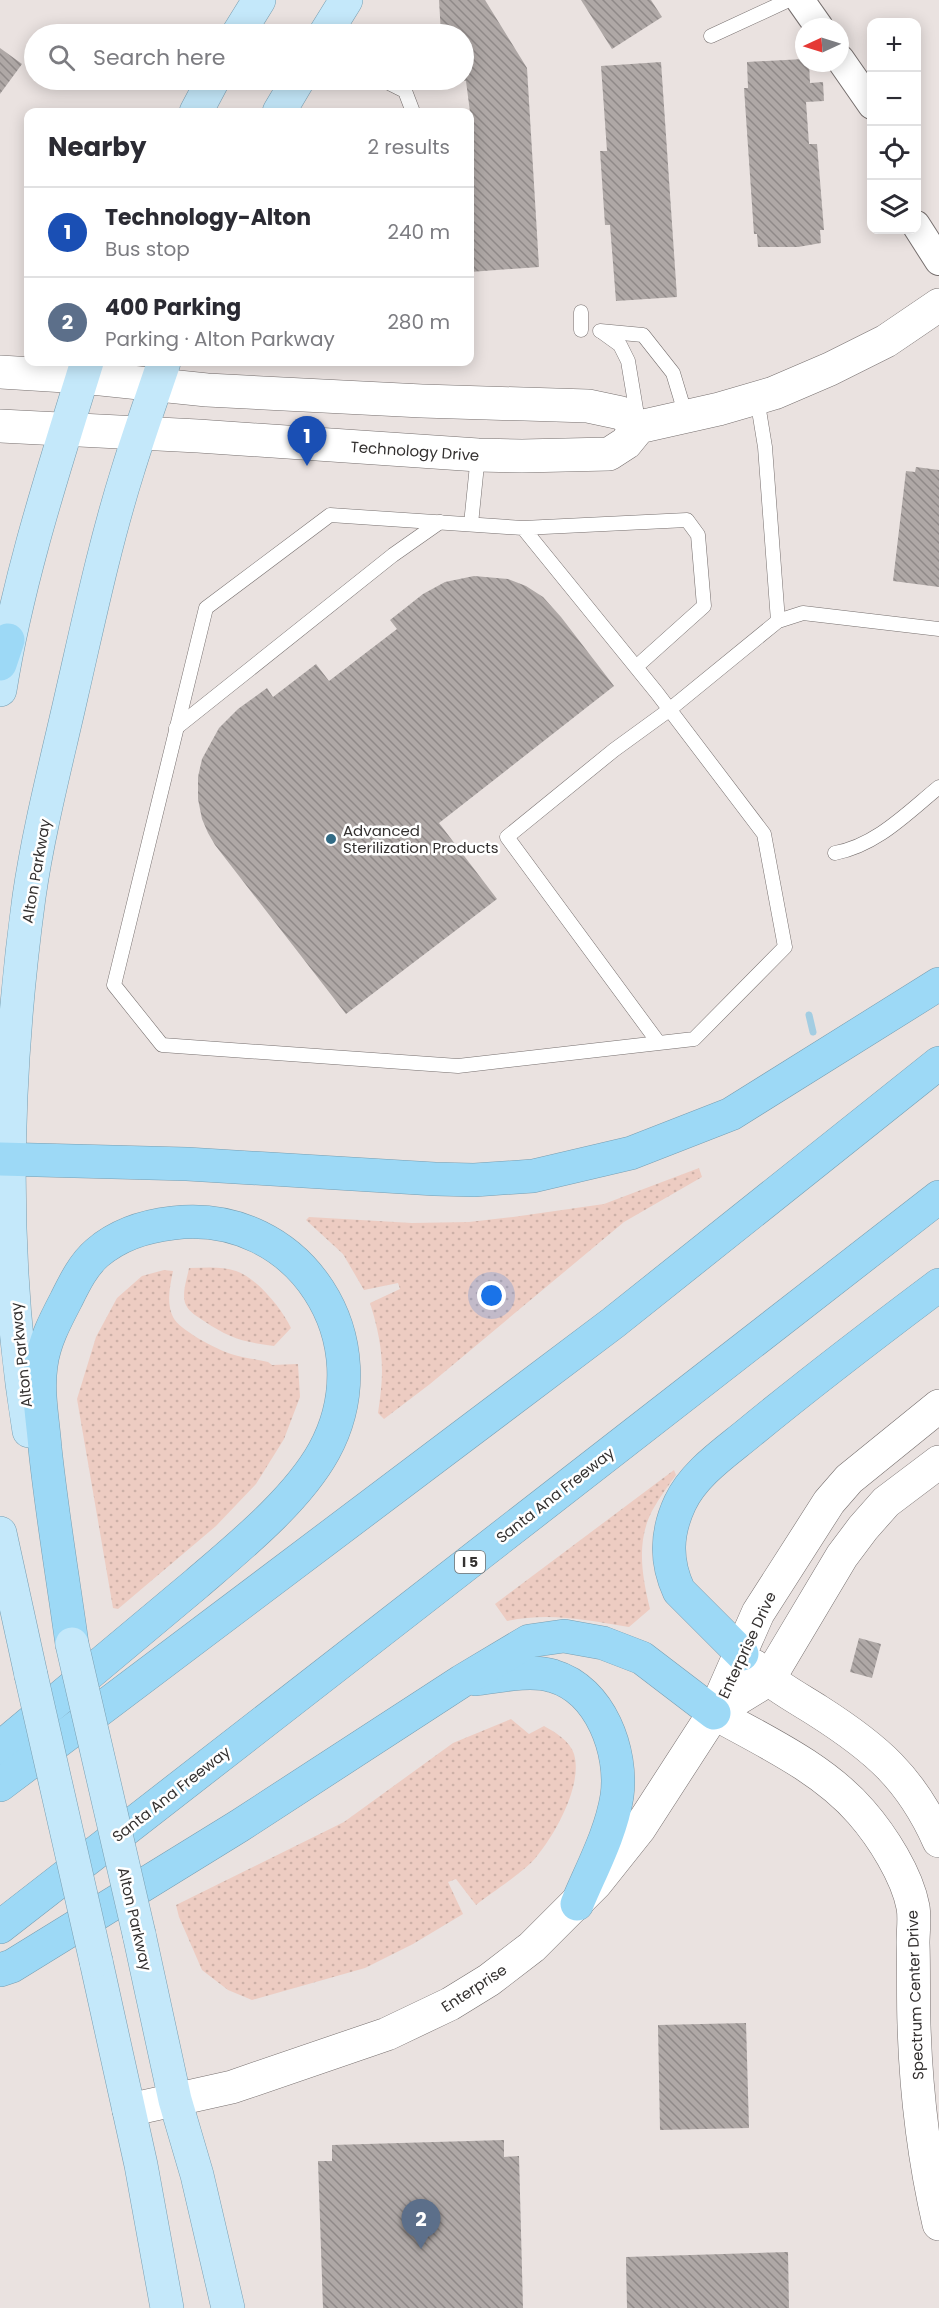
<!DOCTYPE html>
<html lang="en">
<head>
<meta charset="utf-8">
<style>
	:root { --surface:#fff; --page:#f2f2f3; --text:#2b2b33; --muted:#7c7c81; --line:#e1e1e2; --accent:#2563eb }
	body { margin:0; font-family:Poppins,sans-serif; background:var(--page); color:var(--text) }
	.controls { position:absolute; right:18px; top:18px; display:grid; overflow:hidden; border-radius:12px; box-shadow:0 3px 15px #0003 }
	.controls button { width:54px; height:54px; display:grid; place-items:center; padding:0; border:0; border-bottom:2px solid var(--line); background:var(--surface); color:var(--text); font:30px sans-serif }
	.compass { position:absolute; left:795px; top:18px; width:54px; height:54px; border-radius:50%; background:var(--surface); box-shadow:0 3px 15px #0003; rotate:266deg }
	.you { position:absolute; left:492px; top:1296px; width:21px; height:21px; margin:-15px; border:4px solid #fff; border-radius:50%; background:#1a73e8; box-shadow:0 0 0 9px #1a73e833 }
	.badge { display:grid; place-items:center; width:39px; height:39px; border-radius:50%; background:var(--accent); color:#fff; font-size:20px; font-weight:700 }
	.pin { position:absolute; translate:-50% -50px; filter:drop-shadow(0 2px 3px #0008) }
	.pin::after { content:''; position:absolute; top:32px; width:21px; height:18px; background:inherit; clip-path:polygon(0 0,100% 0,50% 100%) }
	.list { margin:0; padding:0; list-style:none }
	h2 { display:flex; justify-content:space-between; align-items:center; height:78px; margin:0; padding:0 24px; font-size:26px }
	h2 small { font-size:20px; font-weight:400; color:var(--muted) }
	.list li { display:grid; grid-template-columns:39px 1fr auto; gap:18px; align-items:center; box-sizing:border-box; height:90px; padding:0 24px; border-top:2px solid var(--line) }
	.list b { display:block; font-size:22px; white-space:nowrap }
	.list p { margin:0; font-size:20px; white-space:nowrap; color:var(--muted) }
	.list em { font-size:20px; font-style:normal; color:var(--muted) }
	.icon { flex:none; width:33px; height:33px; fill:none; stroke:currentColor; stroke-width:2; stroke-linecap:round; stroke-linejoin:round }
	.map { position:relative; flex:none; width:939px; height:2308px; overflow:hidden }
	.search { position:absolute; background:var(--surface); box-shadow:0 3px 15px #0003; left:24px; top:24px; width:450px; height:66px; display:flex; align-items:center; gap:15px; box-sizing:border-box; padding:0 21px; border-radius:33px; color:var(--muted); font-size:22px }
	.panel { position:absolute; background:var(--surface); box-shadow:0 3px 15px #0003; left:24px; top:108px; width:450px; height:258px; border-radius:12px }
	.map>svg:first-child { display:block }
	.grass { fill:url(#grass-dots) }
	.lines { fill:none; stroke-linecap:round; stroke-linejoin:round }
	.stream { stroke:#a3cde2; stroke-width:7 }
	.building { fill:url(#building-back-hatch) }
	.lane-casing { stroke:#766f6e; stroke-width:15 }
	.street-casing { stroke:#766f6e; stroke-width:30 }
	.secondary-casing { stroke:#766f6e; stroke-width:34 }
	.primary-casing { stroke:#789eb1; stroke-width:34 }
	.highway-casing { stroke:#789eb1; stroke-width:34 }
	.lane { stroke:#fff; stroke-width:14 }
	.street { stroke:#fff; stroke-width:28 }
	.secondary { stroke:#fff; stroke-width:33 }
	.primary { stroke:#c4e8fa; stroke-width:33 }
	.highway { stroke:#9dd9f6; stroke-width:33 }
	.primary-bridge-casing { stroke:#789eb1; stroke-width:34; stroke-linecap:butt }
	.primary-bridge { stroke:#c4e8fa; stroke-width:33 }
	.poi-dot { fill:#326b85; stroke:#fff; stroke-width:2 }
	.labels { text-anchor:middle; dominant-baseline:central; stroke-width:5; stroke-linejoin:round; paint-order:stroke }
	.shield { fill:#fff; stroke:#716f6e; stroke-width:1.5 }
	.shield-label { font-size:14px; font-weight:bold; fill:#343130 }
	.street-label { font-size:15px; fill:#343130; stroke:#fff }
	.poi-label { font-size:15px; fill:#343130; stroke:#fff; text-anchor:start }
</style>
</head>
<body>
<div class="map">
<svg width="939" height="2308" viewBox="0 0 939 2308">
	<defs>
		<pattern id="grass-dots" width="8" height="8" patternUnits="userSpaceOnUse" patternTransform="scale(1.5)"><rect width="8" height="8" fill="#edccc2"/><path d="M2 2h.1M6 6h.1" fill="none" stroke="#ccb0a7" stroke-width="1.8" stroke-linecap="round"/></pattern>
		<pattern id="building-back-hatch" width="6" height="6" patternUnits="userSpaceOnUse" patternTransform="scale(1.5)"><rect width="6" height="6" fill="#afa8a6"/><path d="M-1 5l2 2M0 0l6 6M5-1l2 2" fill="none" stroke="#8f8988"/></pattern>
	</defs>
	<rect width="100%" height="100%" fill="#eae2e0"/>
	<!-- grass -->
	<g class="grass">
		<path d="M699 1168 702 1177 624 1222 430 1384 384 1419 378 1413C385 1370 383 1345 370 1303L400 1289 398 1283 364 1290 343 1254 306 1220 309 1217 412 1223 469 1222 513 1217 604 1204Z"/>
		<path d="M189 1268C205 1268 221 1266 236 1271 257 1278 282 1309 291 1328L274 1346C243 1342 229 1338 204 1321 198 1317 189 1312 186 1305 181 1295 187 1279 189 1268Z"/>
		<path d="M164 1270 173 1271C170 1286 166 1303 173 1317 179 1330 218 1350 231 1354 243 1358 256 1359 268 1362L272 1365 298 1364 300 1397 284 1439 256 1484 216 1526 118 1609 113 1608 77 1399 96 1337 117 1298 142 1276Z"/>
		<path d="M674 1470 676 1475C668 1486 659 1498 652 1511 636 1542 642 1576 650 1609L629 1627C587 1620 549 1612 507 1621L495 1604Z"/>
		<path d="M511 1719 529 1734 544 1726C555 1732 570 1741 574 1754 583 1784 556 1833 537 1856 526 1871 492 1892 476 1905L456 1879 448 1882 463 1914 413 1944 365 1968 252 2000 228 1990 202 1970 179 1917 176 1905 344 1822 453 1743Z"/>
	</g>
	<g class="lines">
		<!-- stream -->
		<path class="stream" d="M809 1015 813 1032"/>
	</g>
	<!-- building -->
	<g class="building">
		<path d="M439 0H485L527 68 539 267 470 272V188L473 187 470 112 466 81H464V34H441Z"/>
		<path d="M581 0H651L662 17 612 49Z"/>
		<path d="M0 48 22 64 0 94Z"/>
		<path d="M804 59V63H809L810 83 823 82 824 101 806 102 809 144H817L824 230H820L821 243 798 247H758L757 234H754L744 88H748L747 62Z"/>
		<path d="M661 62 677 297 616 301 610 225H605L600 151H607L601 66Z"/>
		<path d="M916 467 939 470V587L893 581 906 471 915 472Z"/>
		<path d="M474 576 508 579 526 586 543 597 561 617 614 686 439 823 497 899 346 1014 215 845 208 833 202 819 198 799V777L202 759 219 728 238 709 267 688 273 697 316 664 329 681 397 629 390 620 423 594 445 582Z"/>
		<path d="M859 1638 881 1644 872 1678 850 1672Z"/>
		<path d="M746 2023 749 2128 660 2130 658 2025Z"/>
		<path d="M504 2140V2157L519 2156 523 2308H323L318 2161H332V2145Z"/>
		<path d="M788 2252 789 2308H627L626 2257Z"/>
	</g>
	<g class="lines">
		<defs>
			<g id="lane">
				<path d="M711 36 789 0"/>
				<path d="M383 80 405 91 413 112"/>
				<path d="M581 312V330"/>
				<path d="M600 331 643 335 673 373 686 416"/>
				<path d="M602 332 620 345 628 361 638 421"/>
				<path d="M757 398 765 447 778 621"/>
				<path d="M471 524 478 455"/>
				<path d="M523 528 657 693 764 834 785 947 694 1039 458 1066 162 1045 114 985 206 608 330 515 523 528 687 520 698 535 704 606 636 667"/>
				<path d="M176 728 393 555 440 522"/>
				<path d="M835 853C877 845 907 813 939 787"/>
				<path d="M658 1042 507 837 614 750 669 710 778 621 803 613 939 629"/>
			</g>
			<g id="street">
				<path d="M800 0 819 27"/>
				<path d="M840 59 872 105"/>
				<path d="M916 225 939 261"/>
			</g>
			<g id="secondary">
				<path d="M0 372 82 377 207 390 422 401 588 406 621 413 639 427"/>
				<path d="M0 426 198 436 478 455 522 456 609 454 626 443 639 427 719 409 774 393 830 369 886 341 939 305"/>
				<path d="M754 1666C773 1685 796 1697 818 1711 876 1748 911 1778 939 1841"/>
				<path d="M714 1713C764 1741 823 1768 861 1812 882 1836 907 1875 913 1907 915 1918 913 1932 913 1943 914 1971 913 1998 914 2025 916 2092 924 2159 939 2224"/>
				<path d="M714 1713 768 1680 842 1556 863 1528 886 1502 939 1462"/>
				<path d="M129 2110 232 2087 387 2034 450 2004 489 1980 532 1947 596 1883 639 1829 714 1713 758 1613 829 1502 849 1479 939 1406"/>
			</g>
			<g id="primary">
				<path d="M238 34 259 0"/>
				<path d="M325 34 346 0"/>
				<path d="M196 112 213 80"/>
				<path d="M279 112 298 80"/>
				<path d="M0 690C18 578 54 469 87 362"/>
				<path d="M29 1431C0 1254 5 1074 29 897 39 828 57 760 72 693 89 619 105 543 128 470 139 434 152 398 164 362"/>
				<path d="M0 1533 31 1675"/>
				<path d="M139 1934 175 2100 197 2175 228 2308"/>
				<path d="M96 1961 141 2165 167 2308"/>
			</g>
			<g id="highway">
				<path d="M0 664 8 640"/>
				<path d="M0 1159 187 1164 435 1179 474 1180 533 1176 631 1153 731 1114 939 984"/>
				<path d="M742 1654 679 1591C665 1561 666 1533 680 1503 694 1473 726 1452 750 1432 812 1381 875 1333 939 1285"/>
				<path d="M476 1679C498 1676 532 1669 553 1676 601 1690 623 1752 617 1796 611 1834 591 1870 577 1904"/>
				<path d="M0 1748C65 1693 131 1639 196 1584 239 1547 297 1500 324 1451 384 1341 300 1208 173 1223 146 1226 119 1234 97 1253 83 1265 74 1284 66 1300 55 1321 44 1342 41 1365 37 1393 43 1421 45 1448 52 1514 63 1579 72 1644"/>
				<path d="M0 1785 613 1323 939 1063"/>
				<path d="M0 1927 939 1197"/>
				<path d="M0 1970 12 1966 239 1826 462 1681 529 1641 564 1636 603 1643 642 1658 714 1713"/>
			</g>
		</defs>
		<!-- lane casing -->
		<use href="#lane" class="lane-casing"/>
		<!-- street casing -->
		<use href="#street" class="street-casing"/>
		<!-- secondary casing -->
		<use href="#secondary" class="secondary-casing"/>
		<!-- primary casing -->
		<use href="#primary" class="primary-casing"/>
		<!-- highway casing -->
		<use href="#highway" class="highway-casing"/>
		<!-- lane -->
		<use href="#lane" class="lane"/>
		<!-- street -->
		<use href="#street" class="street"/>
		<!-- secondary -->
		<use href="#secondary" class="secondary"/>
		<!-- primary -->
		<use href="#primary" class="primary"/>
		<!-- highway -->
		<use href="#highway" class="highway"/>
		<defs>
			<g id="primary-bridge">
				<path d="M72 1644 139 1934"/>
				<path d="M31 1675 96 1961"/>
			</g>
		</defs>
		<!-- primary-bridge casing -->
		<use href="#primary-bridge" class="primary-bridge-casing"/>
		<!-- primary-bridge -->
		<use href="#primary-bridge" class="primary-bridge"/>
	</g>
	<!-- markers -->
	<circle class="poi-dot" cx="331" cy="839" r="6"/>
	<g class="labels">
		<!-- shield labels -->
		<rect class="shield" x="455" y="1551" width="30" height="22" rx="4.5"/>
		<g class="shield-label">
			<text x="470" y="1562">I 5</text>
		</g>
		<!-- street labels -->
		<g class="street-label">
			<text transform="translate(415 451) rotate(4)">Technology Drive</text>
			<text transform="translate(36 871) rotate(-80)">Alton Parkway</text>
			<text transform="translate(21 1355) rotate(-96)">Alton Parkway</text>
			<text transform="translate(555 1495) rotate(-38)">Santa Ana Freeway</text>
			<text transform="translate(747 1645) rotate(-65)">Enterprise Drive</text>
			<text transform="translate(171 1794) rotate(-38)">Santa Ana Freeway</text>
			<text transform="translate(135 1919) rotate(77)">Alton Parkway</text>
			<text transform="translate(474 1988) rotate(-33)">Enterprise</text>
			<text transform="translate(915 1995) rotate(-92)">Spectrum Center Drive</text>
		</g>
		<!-- poi labels -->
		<g class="poi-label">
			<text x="343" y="830">Advanced<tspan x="343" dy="17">Sterilization Products</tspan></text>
		</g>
	</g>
</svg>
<div class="controls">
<button>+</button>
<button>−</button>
<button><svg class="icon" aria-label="locate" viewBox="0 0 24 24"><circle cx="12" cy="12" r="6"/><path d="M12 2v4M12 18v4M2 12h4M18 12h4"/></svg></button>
<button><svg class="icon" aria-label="layers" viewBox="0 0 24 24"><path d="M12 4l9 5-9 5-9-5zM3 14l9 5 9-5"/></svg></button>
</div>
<svg class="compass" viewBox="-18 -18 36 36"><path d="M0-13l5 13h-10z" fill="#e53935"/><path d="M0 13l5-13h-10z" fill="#7c7c81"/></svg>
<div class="you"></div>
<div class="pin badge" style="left:307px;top:466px;background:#1a4fb4">1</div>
<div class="pin badge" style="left:421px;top:2249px;background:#5c6f8a">2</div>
<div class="search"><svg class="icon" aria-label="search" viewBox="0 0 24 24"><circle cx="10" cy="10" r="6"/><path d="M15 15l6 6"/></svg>Search here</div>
<section class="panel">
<h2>Nearby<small>2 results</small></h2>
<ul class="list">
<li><span class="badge" style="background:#1a4fb4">1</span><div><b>Technology-Alton</b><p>Bus stop</p></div><em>240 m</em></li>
<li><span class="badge" style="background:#5c6f8a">2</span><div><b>400 Parking</b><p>Parking · Alton Parkway</p></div><em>280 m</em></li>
</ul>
</section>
</div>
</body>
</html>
